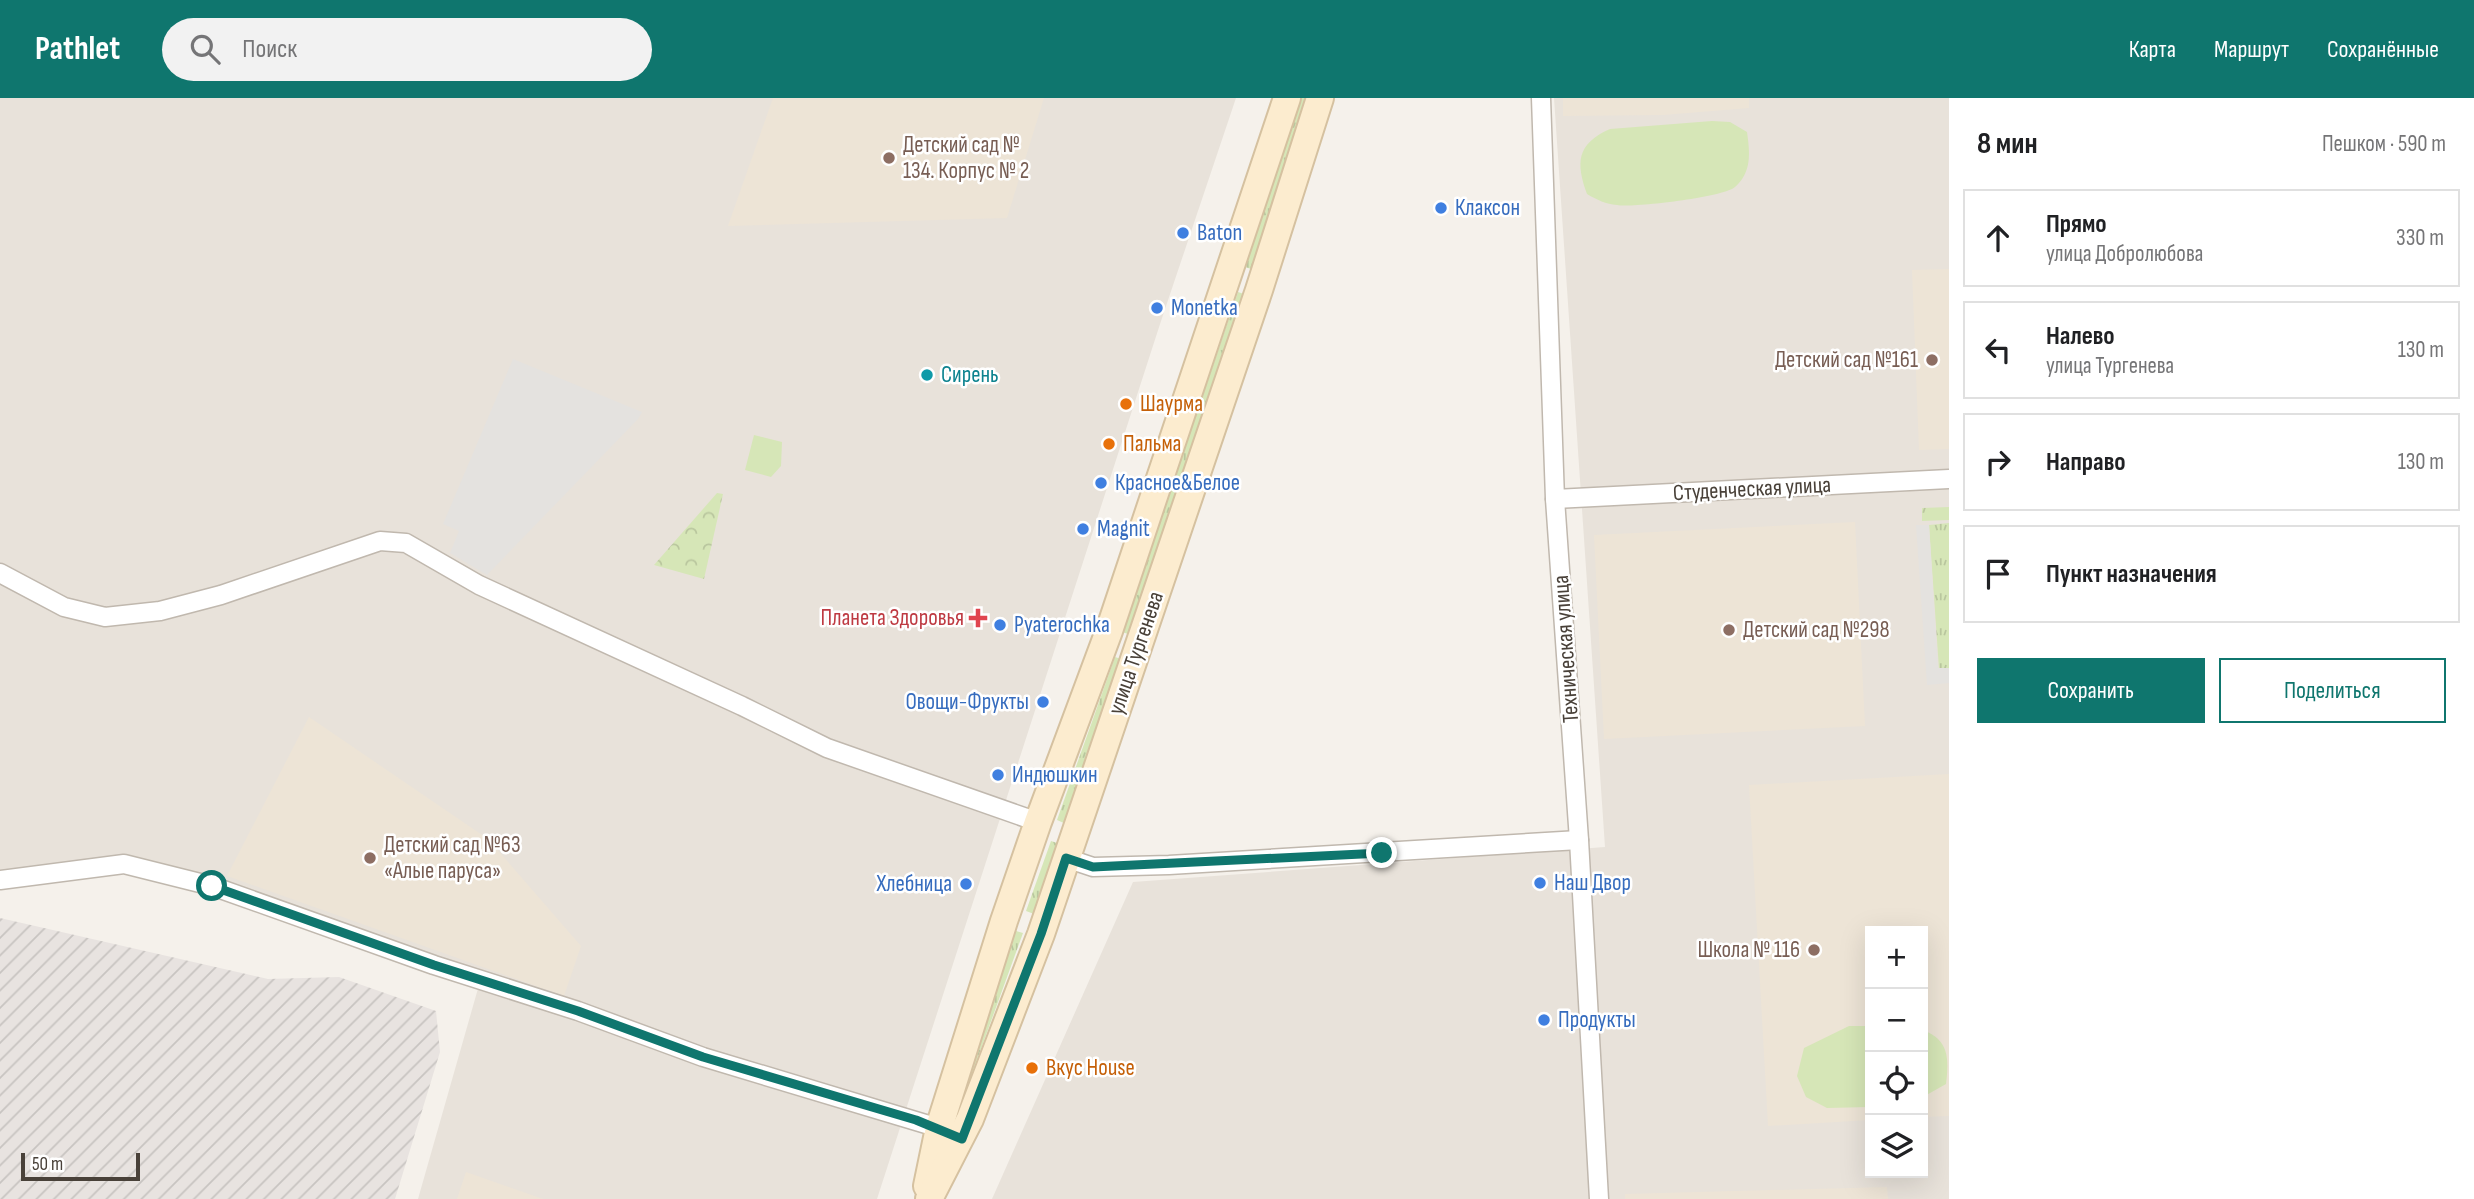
<!DOCTYPE html>
<html lang="ru">
<head>
<meta charset="utf-8">
<style>
	:root { --surface:#fff; --page:#f2f2f2; --text:#202124; --muted:#757577; --line:#e0e0e0; --accent:#0f766e }
	body { margin:0; font-family:"Sofia Sans Condensed",sans-serif; background:var(--page); color:var(--text) }
	.controls { position:absolute; right:21px; bottom:21px; display:grid; overflow:hidden; border-radius:0px; box-shadow:0 7px 28px #0002 }
	.controls button { width:63px; height:63px; display:grid; place-items:center; padding:0; border:0; border-bottom:2px solid var(--line); background:var(--surface); color:var(--text); font:35px sans-serif }
	.scale { position:absolute; left:21px; bottom:18px; width:119px; box-sizing:border-box; padding-left:7px; border:4px solid #494139; border-top:0; font-size:19px; line-height:24px; white-space:nowrap; color:#494139; -webkit-text-stroke:5px #fff; paint-order:stroke }
	.stop { position:absolute; width:21px; height:21px; margin:-16px; border:5px solid #0f766e; border-radius:50%; background:#fff }
	.stop.end { background:#0f766e; border-color:#fff; box-shadow:0 2px 7px #0008 }
	.list { margin:0; padding:0; list-style:none }
	h2 { display:flex; justify-content:space-between; align-items:center; height:91px; margin:0; padding:0 28px; font-size:30px }
	h2 small { font-size:23px; font-weight:400; color:var(--muted) }
	.list li { display:grid; grid-template-columns:46px 1fr auto; gap:21px; align-items:center; box-sizing:border-box; height:98px; margin:0 14px 14px; padding:0 14px; border:2px solid var(--line); border-radius:0px }
	.list b { display:block; font-size:26px; white-space:nowrap }
	.list p { margin:0; font-size:23px; white-space:nowrap; color:var(--muted) }
	.list em { font-size:23px; font-style:normal; color:var(--muted) }
	.actions { display:flex; gap:14px; padding:21px 28px }
	.actions a { flex:1; padding:16px 0; border:2px solid var(--accent); border-radius:0px; text-align:center; font-size:24px; color:var(--accent) }
	.actions .main { background:var(--accent); color:#fff }
	.icon { flex:none; width:38px; height:38px; fill:none; stroke:currentColor; stroke-width:2; stroke-linecap:round; stroke-linejoin:round }
	.map { position:relative; flex:none; width:1949px; height:1101px; overflow:hidden }
	header { display:flex; align-items:center; gap:42px; box-sizing:border-box; height:98px; padding:0 35px; background:var(--accent); color:#fff }
	header strong { font-size:33px }
	nav { display:flex; gap:38px; margin-inline-start:auto; font-size:24px }
	.search { width:490px; height:63px; background:var(--page); display:flex; align-items:center; gap:18px; box-sizing:border-box; padding:0 24px; border-radius:38px; color:var(--muted); font-size:26px }
	main { display:flex }
	aside { flex:1; background:var(--surface) }
	.map>svg:first-child { display:block }
	.residential { fill:#e8e2da; fill-rule:evenodd }
	.industrial { fill:url(#industrial-furrows) }
	.education { fill:#ede4d6 }
	.grass { fill:url(#grass-tufts) }
	.forest { fill:url(#forest-crowns) }
	.pitch { fill:#d6e6b7 }
	.parking { fill:#e4e2df }
	.lines { fill:none; stroke-linecap:round; stroke-linejoin:round }
	.street-casing { stroke:#c0b8ae; stroke-width:21 }
	.secondary-casing { stroke:#d5c1a0; stroke-width:30 }
	.street { stroke:#fff; stroke-width:18 }
	.secondary { stroke:#fceccf; stroke-width:26 }
	.route { stroke:#0f766e; stroke-width:9 }
	.education-dot { fill:#8d6e63; stroke:#fff; stroke-width:2.5 }
	.shop-dot { fill:#3f7fe0; stroke:#fff; stroke-width:2.5 }
	.culture-dot { fill:#0f9aa8; stroke:#fff; stroke-width:2.5 }
	.food-dot { fill:#e8710a; stroke:#fff; stroke-width:2.5 }
	.health-dot { fill:#e0444e; stroke:#fff; stroke-width:2.5 }
	.labels { text-anchor:middle; dominant-baseline:central; stroke-width:5; stroke-linejoin:round; paint-order:stroke }
	.education-label { font-size:23px; fill:#785e54; stroke:#fff; text-anchor:start }
	.shop-label { font-size:23px; fill:#366cbe; stroke:#fff; text-anchor:start }
	.culture-label { font-size:23px; fill:#0d838f; stroke:#fff; text-anchor:start }
	.food-label { font-size:23px; fill:#c56008; stroke:#fff; text-anchor:start }
	.street-label { font-size:23px; fill:#494139; stroke:#fff }
	.health-label { font-size:23px; fill:#be3a42; stroke:#fff; text-anchor:end }
</style>
</head>
<body>
<header>
<strong>Pathlet</strong>
<div class="search"><svg class="icon" aria-label="search" viewBox="0 0 24 24"><circle cx="10" cy="10" r="6"/><path d="M15 15l6 6"/></svg>Поиск</div>
<nav><a>Карта</a><a>Маршрут</a><a>Сохранённые</a></nav>
</header>
<main>
<div class="map">
<svg width="1949" height="1101" viewBox="0 0 1949 1101">
	<defs>
		<pattern id="industrial-furrows" width="10" height="10" patternUnits="userSpaceOnUse" patternTransform="scale(1.75)"><rect width="10" height="10" fill="#e8e3e0"/><path d="M-1 1l2-2M0 10L10 0M9 11l2-2" fill="none" stroke="#c8c4c1"/></pattern>
		<pattern id="grass-tufts" width="24" height="20" patternUnits="userSpaceOnUse" patternTransform="scale(1.75)"><rect width="24" height="20" fill="#d6e6b7"/><path d="M3 7l-1-3M5 7V3M7 7l1-3M15 17l-1-3M17 17v-4M19 17l1-3" fill="none" stroke="#b9c69e"/></pattern>
		<pattern id="forest-crowns" width="20" height="18" patternUnits="userSpaceOnUse" patternTransform="scale(1.75)"><rect width="20" height="18" fill="#d6e6b7"/><path d="M2 6a3 3 0 1 1 6 0M12 15a3 3 0 1 1 6 0" fill="none" stroke="#b9c69e"/></pattern>
	</defs>
	<rect width="100%" height="100%" fill="#f5f1eb"/>
	<!-- residential -->
	<g class="residential">
		<path d="M0 0H1236L1161 223 877 1101H418L481 880 131 759 0 778Z"/>
		<path d="M1554 0H1949V1101H992L1133 784 1605 749ZM1870 833H1923V1075H1870Z"/>
	</g>
	<!-- industrial -->
	<path class="industrial" d="M0 820 268 881 339 879 436 913 440 954 395 1101H0Z"/>
	<!-- education -->
	<g class="education">
		<path d="M773 0H1044L1007 120 728 128Z"/>
		<path d="M1563 0H1749V10L1663 17 1563 18Z"/>
		<path d="M1949 171V351L1919 352 1912 172Z"/>
		<path d="M1855 424 1865 628 1604 641 1594 437Z"/>
		<path d="M309 619 488 741 581 848 564 898 227 778Z"/>
		<path d="M1949 676V1018L1923 1019V833H1870V1022L1768 1028 1749 687Z"/>
		<path d="M466 1074 543 1101H457Z"/>
		<path d="M1887 1089 1888 1101H1625V1096Z"/>
	</g>
	<!-- grass -->
	<g class="grass">
		<path d="M1302 0H1312L1254 172 1245 169Z"/>
		<path d="M1238 194 1247 197 1131 537 1122 534Z"/>
		<path d="M1949 409V422L1922 423V410Z"/>
		<path d="M1949 425V570L1939 571 1929 427Z"/>
		<path d="M1115 559 1124 562 1066 726 1057 722Z"/>
		<path d="M1051 743 1060 746 1034 816 1026 813Z"/>
		<path d="M1013 832 1023 835 969 984 960 980Z"/>
	</g>
	<!-- forest -->
	<path class="forest" d="M717 395 723 396 704 481 654 467Z"/>
	<!-- pitch -->
	<g class="pitch">
		<path d="M1712 23 1730 24 1747 34C1750 55 1752 74 1735 89 1724 99 1634 110 1617 107 1606 106 1597 102 1587 96 1576 65 1576 46 1610 31Z"/>
		<path d="M754 337 782 344 781 368 771 379 745 372Z"/>
		<path d="M1849 928H1870V1009L1827 1010 1806 999 1797 978 1804 950Z"/>
		<path d="M1923 932C1949 942 1949 960 1946 986L1923 999Z"/>
	</g>
	<!-- parking -->
	<g class="parking">
		<path d="M513 261 642 314 638 321 487 477 450 455 459 433 443 426Z"/>
		<path d="M1916 427H1929L1938 570H1949V585L1927 587Z"/>
	</g>
	<g class="lines">
		<defs>
			<g id="street">
				<path d="M1541 0 1555 401 1579 742 1599 1101"/>
				<path d="M1555 401 1949 381"/>
				<path d="M0 475 64 509 105 519 160 513 221 497 380 443 406 445 479 487 742 608 827 650 1038 724"/>
				<path d="M1066 760 1093 769 1169 767 1579 742"/>
				<path d="M0 782 124 766 212 788 434 867 578 913 703 959 939 1030"/>
			</g>
			<g id="secondary">
				<path d="M927 1088 939 1030 1004 823 1038 724 1109 533 1287 0"/>
				<path d="M929 1101 970 1021 1041 836 1259 192 1320 0"/>
			</g>
		</defs>
		<!-- street casing -->
		<use href="#street" class="street-casing"/>
		<!-- secondary casing -->
		<use href="#secondary" class="secondary-casing"/>
		<!-- street -->
		<use href="#street" class="street"/>
		<!-- secondary -->
		<use href="#secondary" class="secondary"/>
	</g>
	<g class="lines">
		<!-- route -->
		<path class="route" d="M212 788 434 867 578 913 703 959 916 1022 962 1041 1041 836 1066 760 1093 769 1382 755"/>
	</g>
	<!-- markers -->
	<g class="education-dot">
		<circle cx="889" cy="60" r="7"/>
		<circle cx="1932" cy="262" r="7"/>
		<circle cx="1729" cy="532" r="7"/>
		<circle cx="370" cy="760" r="7"/>
		<circle cx="1814" cy="852" r="7"/>
	</g>
	<g class="shop-dot">
		<circle cx="1441" cy="110" r="7"/>
		<circle cx="1183" cy="135" r="7"/>
		<circle cx="1157" cy="210" r="7"/>
		<circle cx="1101" cy="385" r="7"/>
		<circle cx="1083" cy="431" r="7"/>
		<circle cx="1000" cy="527" r="7"/>
		<circle cx="1043" cy="604" r="7"/>
		<circle cx="998" cy="677" r="7"/>
		<circle cx="1540" cy="785" r="7"/>
		<circle cx="966" cy="786" r="7"/>
		<circle cx="1544" cy="922" r="7"/>
	</g>
	<circle class="culture-dot" cx="927" cy="277" r="7"/>
	<g class="food-dot">
		<circle cx="1126" cy="306" r="7"/>
		<circle cx="1109" cy="346" r="7"/>
		<circle cx="1032" cy="970" r="7"/>
	</g>
	<path class="health-dot" d="M974.5 509.5h7v7h7v7h-7v7h-7v-7h-7v-7h7z"/>
	<g class="labels">
		<!-- education labels -->
		<g class="education-label">
			<text x="903" y="47">Детский сад №<tspan x="903" dy="26">134. Корпус № 2</tspan></text>
			<text x="1918" y="262" text-anchor="end">Детский сад №161</text>
			<text x="1743" y="532">Детский сад №298</text>
			<text x="384" y="747">Детский сад №63<tspan x="384" dy="26">«Алые паруса»</tspan></text>
			<text x="1800" y="852" text-anchor="end">Школа № 116</text>
		</g>
		<!-- shop labels -->
		<g class="shop-label">
			<text x="1455" y="110">Клаксон</text>
			<text x="1197" y="135">Baton</text>
			<text x="1171" y="210">Monetka</text>
			<text x="1115" y="385">Красное&amp;Белое</text>
			<text x="1097" y="431">Magnit</text>
			<text x="1014" y="527">Pyaterochka</text>
			<text x="1029" y="604" text-anchor="end">Овощи-Фрукты</text>
			<text x="1012" y="677">Индюшкин</text>
			<text x="1554" y="785">Наш Двор</text>
			<text x="952" y="786" text-anchor="end">Хлебница</text>
			<text x="1558" y="922">Продукты</text>
		</g>
		<!-- culture labels -->
		<g class="culture-label">
			<text x="941" y="277">Сирень</text>
		</g>
		<!-- food labels -->
		<g class="food-label">
			<text x="1140" y="306">Шаурма</text>
			<text x="1123" y="346">Пальма</text>
			<text x="1046" y="970">Вкус House</text>
		</g>
		<!-- street labels -->
		<g class="street-label">
			<text transform="translate(1752 391) rotate(-3)">Студенческая улица</text>
			<text transform="translate(1566 551) rotate(-94)">Техническая улица</text>
			<text transform="translate(1136 555) rotate(-71)">улица Тургенева</text>
		</g>
		<!-- health labels -->
		<g class="health-label">
			<text x="964" y="520">Планета Здоровья</text>
		</g>
	</g>
</svg>
<div class="controls">
<button>+</button>
<button>−</button>
<button><svg class="icon" aria-label="locate" viewBox="0 0 24 24"><circle cx="12" cy="12" r="6"/><path d="M12 2v4M12 18v4M2 12h4M18 12h4"/></svg></button>
<button><svg class="icon" aria-label="layers" viewBox="0 0 24 24"><path d="M12 4l9 5-9 5-9-5zM3 14l9 5 9-5"/></svg></button>
</div>
<div class="scale">50 m</div>
<div class="stop" style="left:212px;top:788px"></div>
<div class="stop end" style="left:1382px;top:755px"></div>
</div>
<aside>
<h2>8 мин<small>Пешком · 590 m</small></h2>
<ul class="list">
<li><svg class="icon" aria-label="ahead" viewBox="0 0 24 24"><path d="M12 20V5M6 11l6-6 6 6"/></svg><div><b>Прямо</b><p>улица Добролюбова</p></div><em>330 m</em></li>
<li><svg class="icon" aria-label="left" viewBox="0 0 24 24"><path d="M17 20v-9H6M10 6l-5 5 5 5"/></svg><div><b>Налево</b><p>улица Тургенева</p></div><em>130 m</em></li>
<li><svg class="icon" aria-label="right" viewBox="0 0 24 24"><path d="M7 20v-9h11M14 6l5 5-5 5"/></svg><div><b>Направо</b></div><em>130 m</em></li>
<li><svg class="icon" aria-label="arrive" viewBox="0 0 24 24"><path d="M6 21V4h12l-3 4 3 4H6"/></svg><div><b>Пункт назначения</b></div></li>
</ul>
<div class="actions"><a class="main">Сохранить</a><a>Поделиться</a></div>
</aside>
</main>
</body>
</html>
